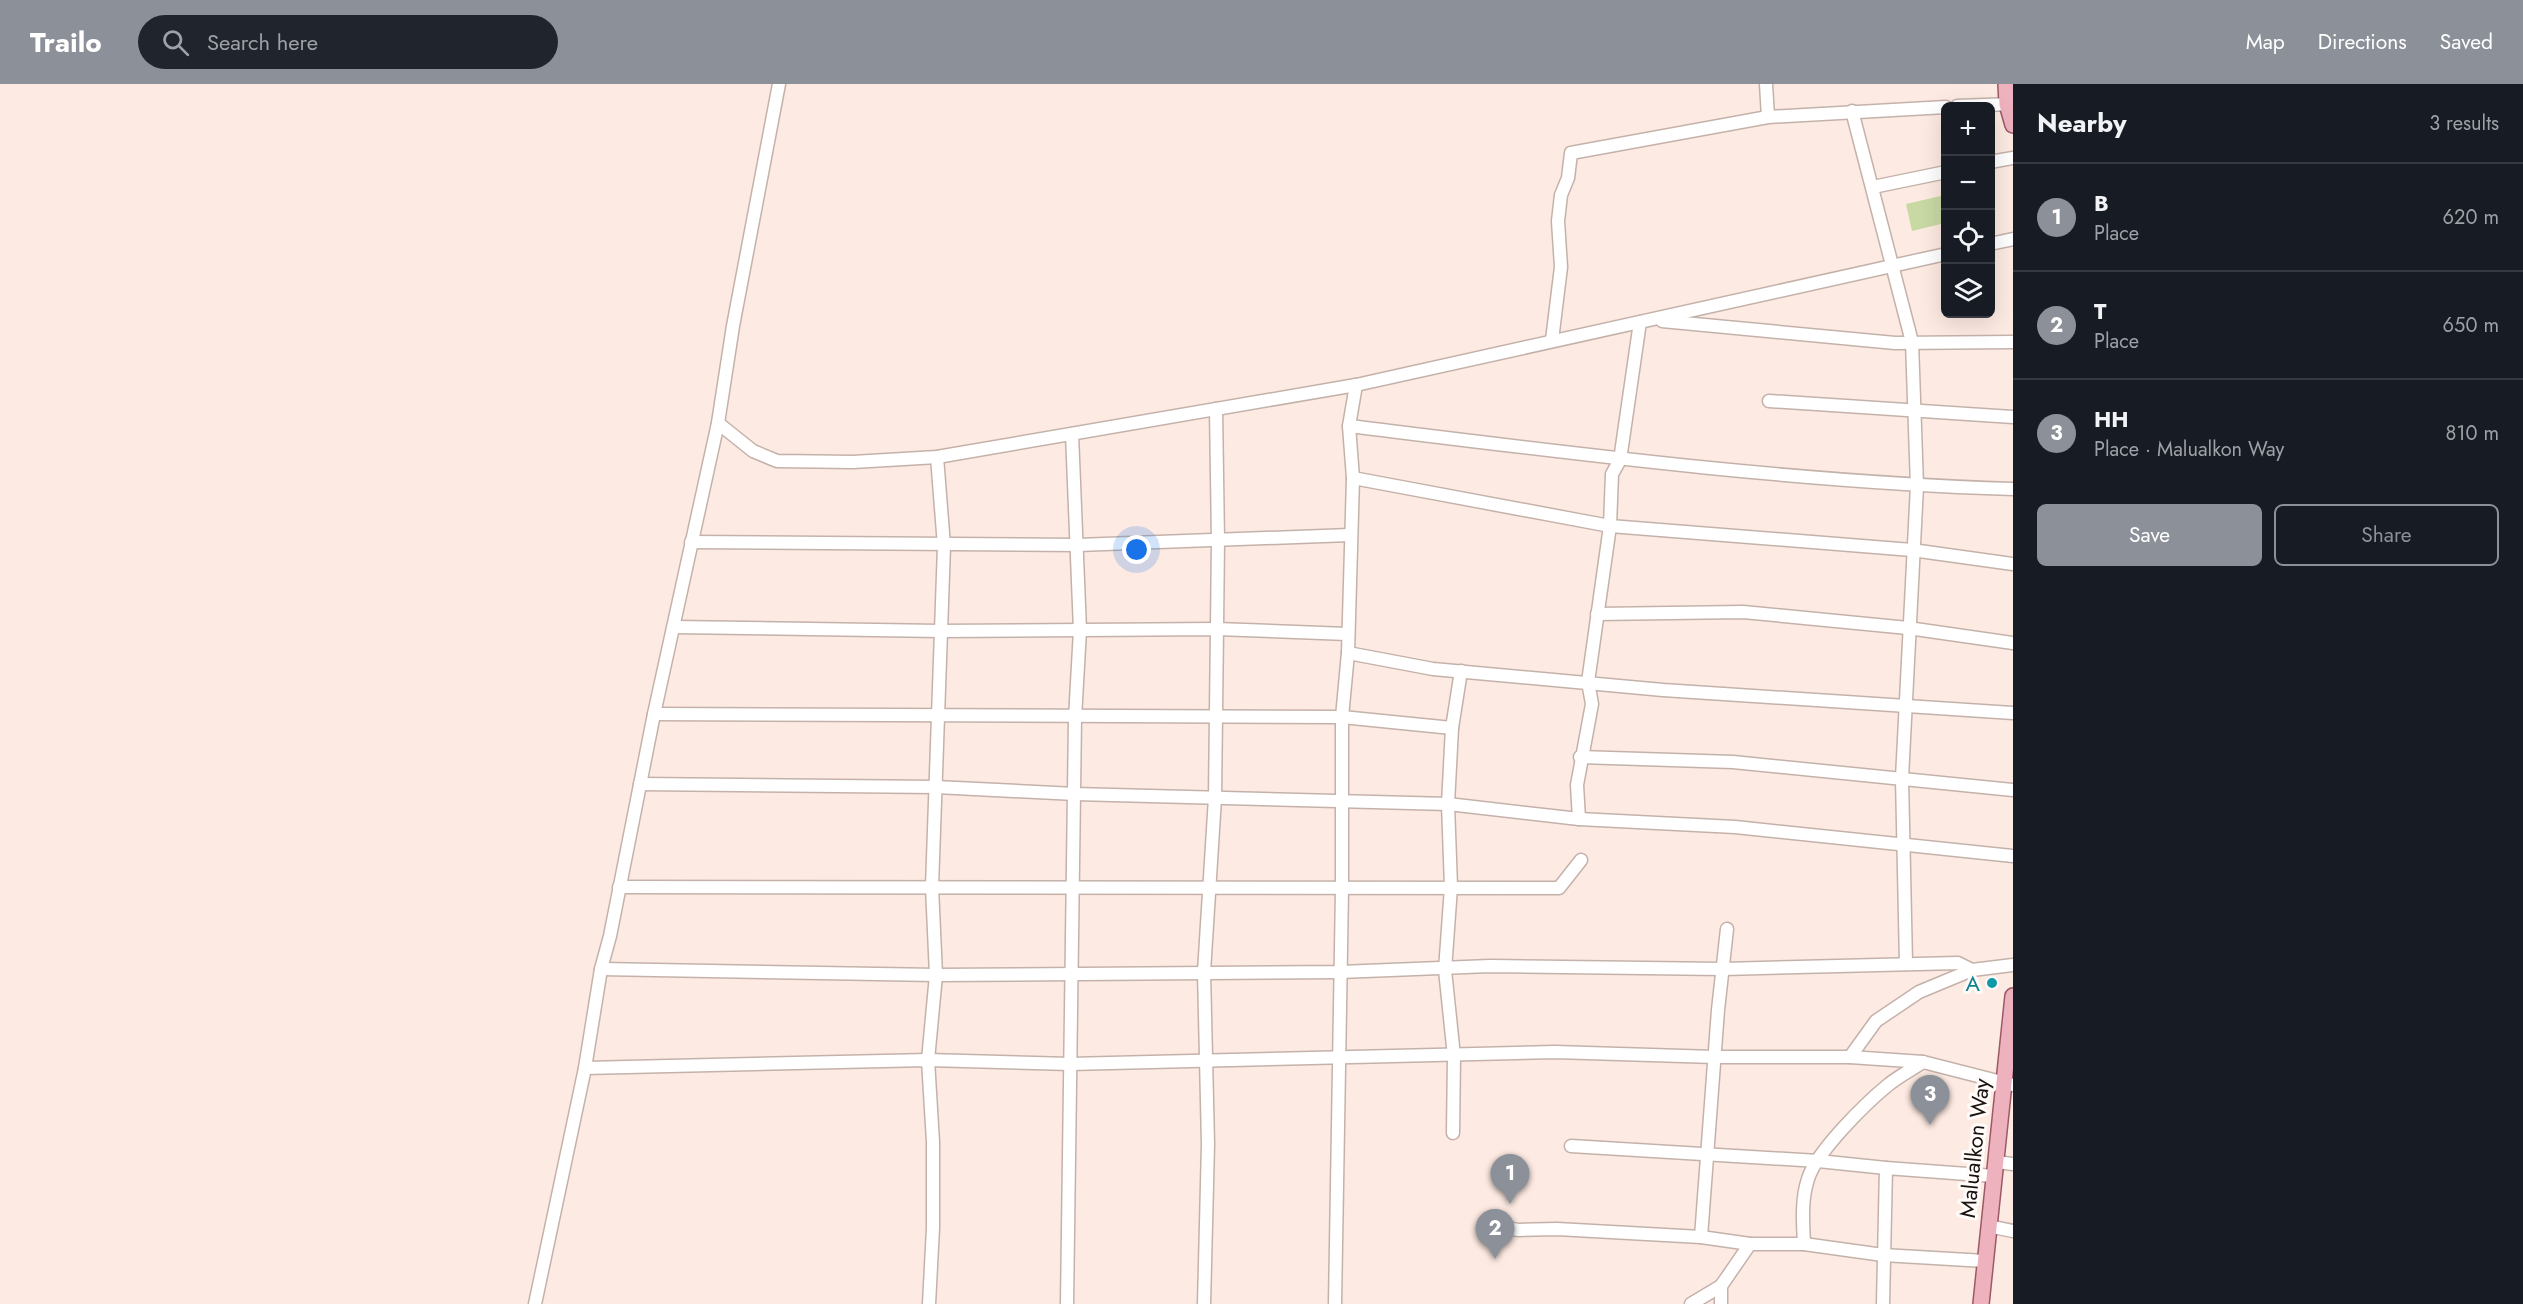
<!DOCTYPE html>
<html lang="en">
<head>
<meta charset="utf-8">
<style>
	:root { --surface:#171b24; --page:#20242c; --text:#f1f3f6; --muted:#9ea1a6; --line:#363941; --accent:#8c9099 }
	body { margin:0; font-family:Jost,sans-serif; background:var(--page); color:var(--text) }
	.controls { position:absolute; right:18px; top:18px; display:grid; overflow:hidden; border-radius:9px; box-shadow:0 6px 24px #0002 }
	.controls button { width:54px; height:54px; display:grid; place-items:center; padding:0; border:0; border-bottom:2px solid var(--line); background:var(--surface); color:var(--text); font:30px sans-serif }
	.you { position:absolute; left:1137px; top:466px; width:21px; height:21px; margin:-15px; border:4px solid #fff; border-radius:50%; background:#1a73e8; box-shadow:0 0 0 9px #1a73e833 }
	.badge { display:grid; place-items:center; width:39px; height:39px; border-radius:50%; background:var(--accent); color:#fff; font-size:20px; font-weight:700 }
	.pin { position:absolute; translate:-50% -50px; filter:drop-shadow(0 2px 3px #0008) }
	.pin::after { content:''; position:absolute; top:32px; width:21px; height:18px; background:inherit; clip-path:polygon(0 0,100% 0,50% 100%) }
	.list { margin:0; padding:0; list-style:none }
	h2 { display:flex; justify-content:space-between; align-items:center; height:78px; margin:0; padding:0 24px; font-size:26px }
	h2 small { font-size:20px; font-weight:400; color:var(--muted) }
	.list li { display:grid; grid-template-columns:39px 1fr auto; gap:18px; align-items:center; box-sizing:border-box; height:108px; padding:0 24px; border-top:2px solid var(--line) }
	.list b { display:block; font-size:22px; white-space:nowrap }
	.list p { margin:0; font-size:20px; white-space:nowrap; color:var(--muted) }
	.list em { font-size:20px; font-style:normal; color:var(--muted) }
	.actions { display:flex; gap:12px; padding:18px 24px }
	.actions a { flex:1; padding:14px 0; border:2px solid var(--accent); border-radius:9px; text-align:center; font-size:21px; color:var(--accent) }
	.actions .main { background:var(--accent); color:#fff }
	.icon { flex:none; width:33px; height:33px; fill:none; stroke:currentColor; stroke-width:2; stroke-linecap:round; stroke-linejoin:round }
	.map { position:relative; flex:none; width:2013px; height:1220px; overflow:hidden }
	header { display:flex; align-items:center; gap:36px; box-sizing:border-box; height:84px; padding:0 30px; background:var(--accent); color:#fff }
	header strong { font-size:28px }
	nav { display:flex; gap:33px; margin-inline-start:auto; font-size:21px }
	.search { width:420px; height:54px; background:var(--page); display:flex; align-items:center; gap:15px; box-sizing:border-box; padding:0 21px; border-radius:33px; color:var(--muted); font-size:22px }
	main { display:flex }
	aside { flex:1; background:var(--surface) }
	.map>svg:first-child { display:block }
	.green { fill:#c8d9a4 }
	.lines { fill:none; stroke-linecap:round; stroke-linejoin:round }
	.minor-casing { stroke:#c4b2aa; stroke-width:15 }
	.major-casing { stroke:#9c5965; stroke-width:18 }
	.minor { stroke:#fff; stroke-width:12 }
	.major { stroke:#eeb2bf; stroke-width:15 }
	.culture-dot { fill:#0f9aa8; stroke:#fffbf9; stroke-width:2 }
	.labels { text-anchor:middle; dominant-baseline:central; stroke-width:6; stroke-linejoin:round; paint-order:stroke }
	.culture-label { font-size:22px; fill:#0d838f; stroke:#fffbf9; text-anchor:end }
	.street-label { font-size:22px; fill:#18120f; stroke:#fffbf9 }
</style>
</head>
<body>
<header>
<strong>Trailo</strong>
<div class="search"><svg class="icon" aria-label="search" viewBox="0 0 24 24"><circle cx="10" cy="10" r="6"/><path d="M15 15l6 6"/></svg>Search here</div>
<nav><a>Map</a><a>Directions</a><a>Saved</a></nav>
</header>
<main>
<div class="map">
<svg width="2013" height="1220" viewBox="0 0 2013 1220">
	<rect width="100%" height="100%" fill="#fdeae2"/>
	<!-- green -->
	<path class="green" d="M1945 111V139L1912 147 1906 120Z"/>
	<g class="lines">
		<defs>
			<g id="minor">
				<path d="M1766 0 1768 33"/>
				<path d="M1957 22 2013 20"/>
				<path d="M1852 27 1912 258 1917 402 1902 694 1906 880"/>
				<path d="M1990 78 2013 74"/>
				<path d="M1873 103 1946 88"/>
				<path d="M1990 160 2013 155"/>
				<path d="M1662 237 1895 259 2013 258"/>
				<path d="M1552 256 1561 183 1558 137 1561 111 1568 94 1571 69 1768 33 1946 23"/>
				<path d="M1769 317 2013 333"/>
				<path d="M718 339 753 367 777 377 853 378 937 373 1356 301 1946 170"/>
				<path d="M1349 342C1569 369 1791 398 2013 405"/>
				<path d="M1353 394 1610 442 1912 466 2013 480"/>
				<path d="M691 458 1078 461 1350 451"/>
				<path d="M1597 530 1743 528 1908 544 2013 559"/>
				<path d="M675 543 940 547 1217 545 1347 550"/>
				<path d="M1348 569 1433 585 1663 606 2013 629"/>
				<path d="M654 630 1342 633 1452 644"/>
				<path d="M1580 673 1733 678 2013 706"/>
				<path d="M640 700 936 703 1075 710 1448 720 1579 735 1735 743 2013 772"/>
				<path d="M1579 735 1577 701 1592 620 1588 598 1610 442 1612 390 1620 376 1640 238"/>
				<path d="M619 803 1559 804 1581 776"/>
				<path d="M601 885 936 891 1340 888 1490 882 1723 885 1958 879 1972 886 2013 881"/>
				<path d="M1850 973 1876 937 1919 908 1972 886"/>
				<path d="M585 984 928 976 1070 980 1555 968 1715 973H1850L1923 978 2013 1001"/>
				<path d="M1453 1049 1454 972 1445 886 1451 803 1448 720 1452 644 1461 587"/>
				<path d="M1571 1062 1818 1077 1886 1084"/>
				<path d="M1996 1078 2013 1080"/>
				<path d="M1492 1141 1518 1146 1557 1145 1701 1153 1750 1160H1804L1883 1171 1985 1177"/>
				<path d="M1988 1142 2013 1147"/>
				<path d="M1701 1153 1718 926 1727 845"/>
				<path d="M1804 1160C1803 1139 1801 1116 1808 1095 1816 1068 1866 1019 1888 1001 1899 992 1911 986 1923 978"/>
				<path d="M535 1220 585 984 601 885 610 852 654 630 718 339 733 242 779 0"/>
				<path d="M929 1220 933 1144V1058L928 976 936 891 932 803 944 462 937 373"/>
				<path d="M1067 1220 1075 634 1080 546 1072 350"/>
				<path d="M1204 1220 1208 1060 1204 888 1215 714 1218 457 1216 325"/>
				<path d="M1335 1220 1342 805V633L1348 569 1353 394 1349 342 1356 301"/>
				<path d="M1691 1220 1721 1202"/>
				<path d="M1721 1220V1202L1750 1160"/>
				<path d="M1883 1220 1886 1084 1994 1092"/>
			</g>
			<g id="major">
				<path d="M2006 0 2007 20 2013 41"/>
				<path d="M1981 1220 2013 912"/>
			</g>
		</defs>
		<!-- minor casing -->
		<use href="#minor" class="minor-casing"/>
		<!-- major casing -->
		<use href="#major" class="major-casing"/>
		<!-- minor -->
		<use href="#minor" class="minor"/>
		<!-- major -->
		<use href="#major" class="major"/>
	</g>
	<!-- markers -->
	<circle class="culture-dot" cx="1992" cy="899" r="6"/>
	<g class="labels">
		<!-- culture labels -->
		<g class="culture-label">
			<text x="1980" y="899">A</text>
		</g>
		<!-- street labels -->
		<g class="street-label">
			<text transform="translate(1974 1064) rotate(-84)">Malualkon Way</text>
		</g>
	</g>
</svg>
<div class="controls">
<button>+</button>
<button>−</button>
<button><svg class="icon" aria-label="locate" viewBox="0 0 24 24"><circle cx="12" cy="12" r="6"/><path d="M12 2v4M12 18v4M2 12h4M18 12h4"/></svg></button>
<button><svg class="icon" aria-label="layers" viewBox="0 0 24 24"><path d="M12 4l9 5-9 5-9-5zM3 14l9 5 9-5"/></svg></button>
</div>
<div class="you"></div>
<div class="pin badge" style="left:1510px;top:1120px">1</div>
<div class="pin badge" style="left:1495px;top:1175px">2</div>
<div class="pin badge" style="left:1930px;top:1041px">3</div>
</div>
<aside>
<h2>Nearby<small>3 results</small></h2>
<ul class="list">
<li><span class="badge">1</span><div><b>B</b><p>Place</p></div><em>620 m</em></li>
<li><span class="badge">2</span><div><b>T</b><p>Place</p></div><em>650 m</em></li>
<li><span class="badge">3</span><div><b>HH</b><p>Place · Malualkon Way</p></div><em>810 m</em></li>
</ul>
<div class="actions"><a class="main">Save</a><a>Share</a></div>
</aside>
</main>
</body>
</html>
